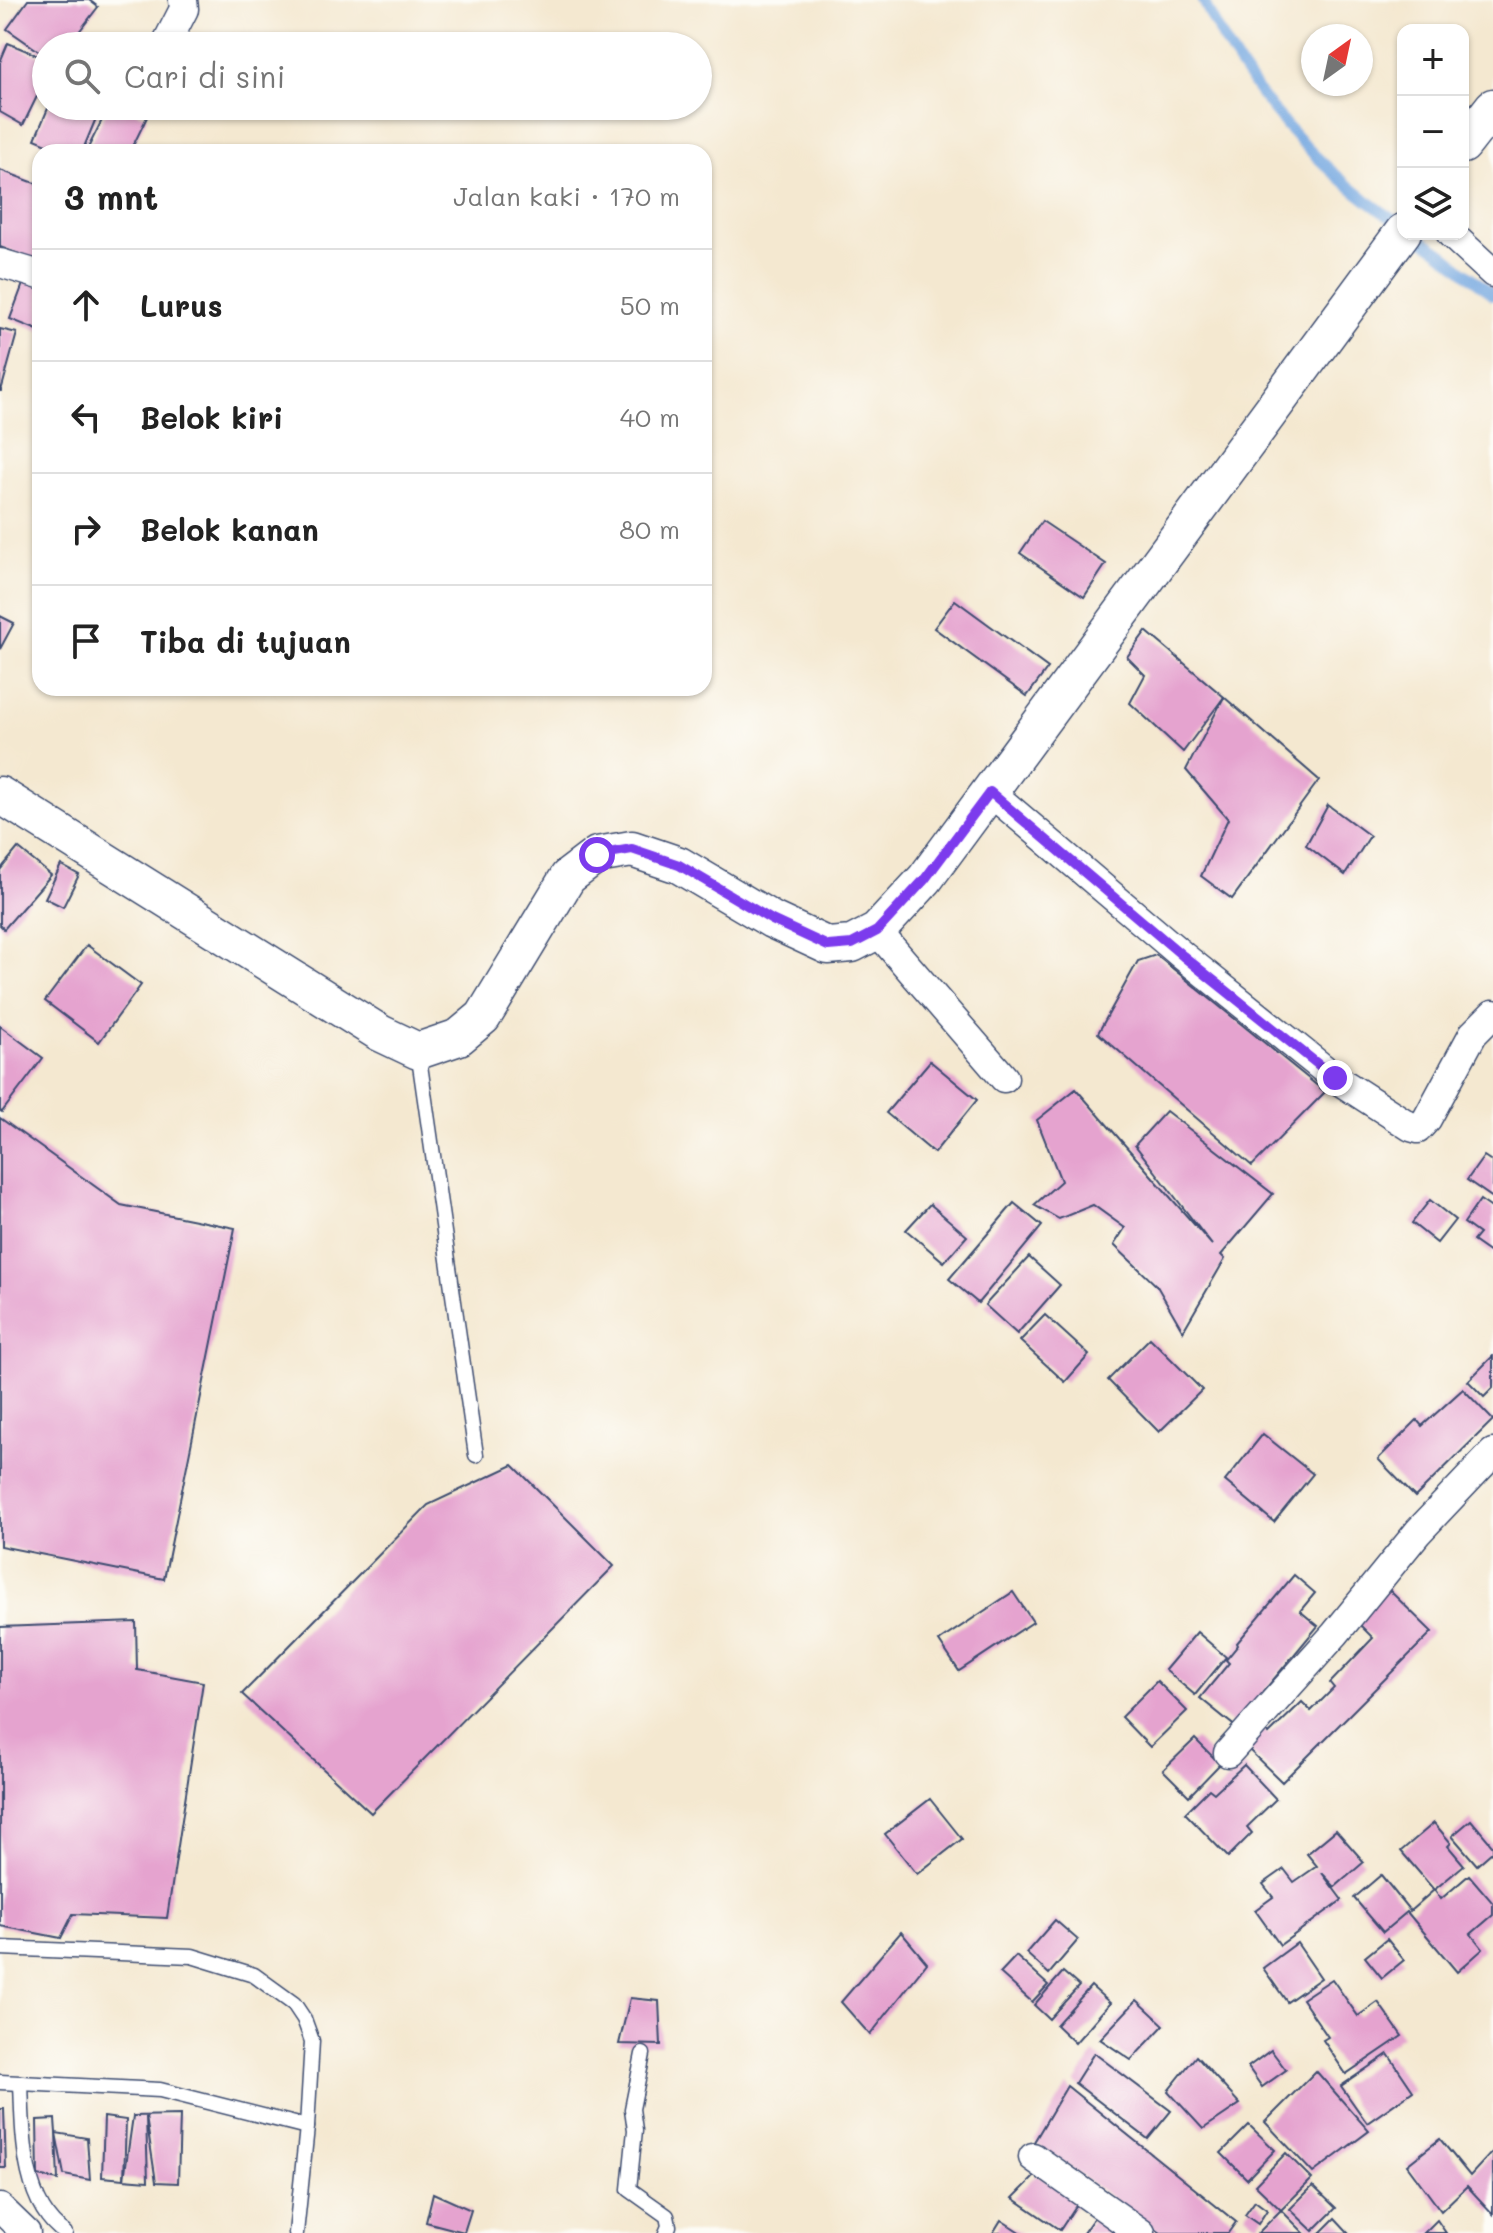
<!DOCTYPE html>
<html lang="id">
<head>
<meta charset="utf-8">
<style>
	:root { --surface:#fff; --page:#f2f2f2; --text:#222; --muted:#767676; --line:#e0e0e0 }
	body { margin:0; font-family:Mali,sans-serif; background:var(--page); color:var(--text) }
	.controls { position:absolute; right:24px; top:24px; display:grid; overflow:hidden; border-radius:16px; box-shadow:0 2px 6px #0004 }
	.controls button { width:72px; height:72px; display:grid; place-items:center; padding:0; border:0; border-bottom:2px solid var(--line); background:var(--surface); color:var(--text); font:40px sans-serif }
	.compass { position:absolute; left:1301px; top:24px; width:72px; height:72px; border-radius:50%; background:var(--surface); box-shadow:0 2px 6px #0004; rotate:33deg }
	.stop { position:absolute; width:24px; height:24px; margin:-18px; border:6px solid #7c3aed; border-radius:50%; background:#fff }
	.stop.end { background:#7c3aed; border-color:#fff; box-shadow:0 2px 8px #0008 }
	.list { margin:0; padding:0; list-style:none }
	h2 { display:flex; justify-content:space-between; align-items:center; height:104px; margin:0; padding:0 32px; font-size:34px }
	h2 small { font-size:26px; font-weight:400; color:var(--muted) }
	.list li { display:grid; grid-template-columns:52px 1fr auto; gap:24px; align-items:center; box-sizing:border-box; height:112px; padding:0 32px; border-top:2px solid var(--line) }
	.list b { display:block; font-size:30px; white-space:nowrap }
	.list em { font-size:26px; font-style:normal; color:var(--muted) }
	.icon { flex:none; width:44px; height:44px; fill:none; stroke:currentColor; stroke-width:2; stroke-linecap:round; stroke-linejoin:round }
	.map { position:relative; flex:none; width:1493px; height:2233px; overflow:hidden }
	.search { position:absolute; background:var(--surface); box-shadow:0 2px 6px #0004; left:32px; top:32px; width:680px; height:88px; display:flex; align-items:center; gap:20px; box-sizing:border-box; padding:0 28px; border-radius:44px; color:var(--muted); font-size:30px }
	.panel { position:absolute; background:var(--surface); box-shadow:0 2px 6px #0004; left:32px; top:144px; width:680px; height:552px; border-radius:24px }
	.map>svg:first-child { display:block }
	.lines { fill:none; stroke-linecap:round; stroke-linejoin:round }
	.stream { stroke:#74a7e0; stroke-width:11 }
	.building { fill:#e5a3cf }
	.service-casing { stroke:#3c4b6f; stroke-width:17 }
	.minor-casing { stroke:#3c4b6f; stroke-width:31 }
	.tertiary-casing { stroke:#3c4b6f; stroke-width:39 }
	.service { stroke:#fff; stroke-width:14 }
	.minor { stroke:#fff; stroke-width:28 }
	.tertiary { stroke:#fff; stroke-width:36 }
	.route { stroke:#7c3aed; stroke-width:10 }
</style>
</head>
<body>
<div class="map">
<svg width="1493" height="2233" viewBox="0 0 1493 2233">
	<rect width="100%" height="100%" fill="#fdfcf7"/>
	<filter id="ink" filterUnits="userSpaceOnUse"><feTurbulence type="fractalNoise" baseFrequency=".0125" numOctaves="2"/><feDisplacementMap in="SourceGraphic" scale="16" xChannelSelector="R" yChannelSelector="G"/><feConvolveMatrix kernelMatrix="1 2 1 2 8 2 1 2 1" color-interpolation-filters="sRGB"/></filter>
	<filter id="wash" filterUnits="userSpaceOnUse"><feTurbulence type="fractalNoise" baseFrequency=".006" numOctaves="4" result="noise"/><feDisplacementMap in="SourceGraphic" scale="32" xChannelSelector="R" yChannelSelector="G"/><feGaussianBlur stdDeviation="1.8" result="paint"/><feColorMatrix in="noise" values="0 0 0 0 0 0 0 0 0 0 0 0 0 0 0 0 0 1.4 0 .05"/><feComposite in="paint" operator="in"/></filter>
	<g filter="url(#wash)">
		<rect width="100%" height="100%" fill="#f4e8d0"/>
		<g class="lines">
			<!-- stream -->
			<g class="stream">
				<path d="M1203 0C1246 92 1318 170 1403 226"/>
				<path d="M1414 234 1442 253 1493 295"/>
			</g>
		</g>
		<g id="blocks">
			<!-- building -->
			<g class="building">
				<path d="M28 0H89L98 7 68 46H46V56L7 29Z"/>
				<path d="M8 43 46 59V86L43 84 23 125 0 112V62Z"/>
				<path d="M49 106H84L99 111 82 152H66L35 139Z"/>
				<path d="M109 106H124L147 117 130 152H86Z"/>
				<path d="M0 170 40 185V262L0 247Z"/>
				<path d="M26 276 40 282V331L10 319Z"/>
				<path d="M0 329 17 333 1 391H0Z"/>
				<path d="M1042 521 1106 564 1084 597 1020 553Z"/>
				<path d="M955 600 1048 668 1027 696 934 628Z"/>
				<path d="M0 616 14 623 0 649Z"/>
				<path d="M1146 631 1224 697 1183 752 1130 703 1145 675 1127 657Z"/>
				<path d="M1224 697 1319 780 1232 899 1201 876 1228 819 1186 770Z"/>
				<path d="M1328 805 1370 836 1345 875 1306 845Z"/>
				<path d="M18 848 51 875 4 929 0 925V870Z"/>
				<path d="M61 865 79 875 63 907 45 898Z"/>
				<path d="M87 945 141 985 99 1042 45 1001Z"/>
				<path d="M1156 955 1325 1092 1252 1166 1098 1033 1138 961Z"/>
				<path d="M0 1026 43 1058 2 1112 0 1111Z"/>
				<path d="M930 1061 977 1100 934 1153 886 1113Z"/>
				<path d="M1076 1089 1212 1245 1135 1145 1166 1111 1273 1194 1221 1255 1225 1259 1183 1331 1157 1286 1114 1245 1125 1228 1093 1205 1059 1219 1034 1205 1061 1181 1037 1120Z"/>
				<path d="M0 1118 121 1205 235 1228 164 1579 0 1546Z"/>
				<path d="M1484 1156 1493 1162V1198L1467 1180Z"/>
				<path d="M1430 1200 1455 1220 1437 1243 1412 1223Z"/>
				<path d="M1480 1200 1493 1209V1255L1473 1241 1479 1234 1464 1223Z"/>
				<path d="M1014 1203 1042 1226 978 1303 949 1279Z"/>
				<path d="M930 1204 967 1236 944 1262 906 1230Z"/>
				<path d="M1029 1257 1060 1285 1017 1334 985 1305Z"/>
				<path d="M1045 1315 1089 1355 1065 1382 1020 1341Z"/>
				<path d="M1150 1338 1202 1390 1159 1432 1108 1380Z"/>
				<path d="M1493 1356V1388L1484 1397 1468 1381Z"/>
				<path d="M1463 1389 1493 1420 1415 1497 1378 1459 1417 1420 1422 1426Z"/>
				<path d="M1263 1434 1313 1474 1274 1522 1225 1481Z"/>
				<path d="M513 1465 614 1566 371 1813 242 1694 428 1505Z"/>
				<path d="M1294 1575 1315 1593 1300 1611 1318 1626 1263 1692 1271 1698 1242 1732 1200 1698 1229 1663 1226 1660 1238 1645 1237 1643Z"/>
				<path d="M1386 1587 1432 1632 1282 1782 1246 1747 1264 1729 1269 1734 1302 1702 1311 1711 1334 1688 1330 1683 1373 1638 1356 1621Z"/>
				<path d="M1013 1592 1033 1622 959 1671 939 1641Z"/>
				<path d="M136 1622 137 1670 203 1682 167 1918 73 1914 61 1938 0 1926V1627Z"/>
				<path d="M1197 1632 1226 1657 1195 1695 1165 1670Z"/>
				<path d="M1157 1681 1187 1711 1150 1747 1121 1717Z"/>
				<path d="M1195 1739 1220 1764 1189 1796 1163 1770Z"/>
				<path d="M1244 1765 1276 1799 1247 1827 1252 1833 1228 1857 1185 1813 1209 1789 1214 1793Z"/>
				<path d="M930 1799 962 1839 917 1874 885 1834Z"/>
				<path d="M1471 1820 1493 1846V1851L1477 1865 1452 1836Z"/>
				<path d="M1434 1823 1451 1843 1448 1846 1464 1865 1434 1890 1401 1851Z"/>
				<path d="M1336 1830 1364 1862 1335 1887 1322 1873 1342 1900 1280 1945 1255 1910 1273 1897 1263 1884 1284 1869 1294 1882 1317 1866 1307 1854Z"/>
				<path d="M1381 1875 1410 1911 1434 1890 1441 1899 1469 1875 1493 1903V1915L1471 1934 1483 1949 1457 1972 1407 1912 1383 1932 1354 1898Z"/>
				<path d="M1055 1920 1078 1940 1049 1974 1026 1953Z"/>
				<path d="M901 1932 927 1963 870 2035 841 2002Z"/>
				<path d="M1387 1939 1404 1960 1382 1978 1365 1957Z"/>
				<path d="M1297 1943 1321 1978 1287 2002 1263 1968Z"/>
				<path d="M1016 1956 1048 1985 1032 2002 1000 1973Z"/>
				<path d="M1063 1972 1079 1986 1049 2019 1034 2005Z"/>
				<path d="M1332 1979 1358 2016 1378 2002 1402 2036 1346 2074 1323 2040 1328 2037 1302 1999Z"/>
				<path d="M1091 1986 1110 2003 1075 2043 1056 2025Z"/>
				<path d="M630 1998 659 2001 661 2045 619 2044Z"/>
				<path d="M1137 2000 1164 2025 1131 2060 1100 2039Z"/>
				<path d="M1271 2050 1286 2070 1262 2087 1248 2067Z"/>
				<path d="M1094 2053 1171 2111 1148 2139 1075 2083Z"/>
				<path d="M1388 2054 1413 2091 1367 2123 1341 2086Z"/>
				<path d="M1196 2056 1240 2104 1203 2129 1168 2091Z"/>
				<path d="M1316 2071 1369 2131 1313 2173 1265 2122Z"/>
				<path d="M1067 2086 1236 2222 1228 2233H1161L1034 2142Z"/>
				<path d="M0 2109H4L6 2168H0Z"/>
				<path d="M180 2115 178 2183 156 2182 146 2117 148 2181 124 2179 133 2116Z"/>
				<path d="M104 2117 126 2120 124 2179 102 2177Z"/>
				<path d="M55 2119 56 2133 87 2138 90 2180 64 2175 56 2133 58 2180 38 2176 37 2120Z"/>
				<path d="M1249 2125 1275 2150 1247 2179 1221 2153Z"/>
				<path d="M1440 2139 1470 2176 1493 2151V2214L1467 2186 1441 2211 1407 2165Z"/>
				<path d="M1286 2153 1312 2179 1281 2210 1255 2185Z"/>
				<path d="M1037 2174 1079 2201 1060 2230 1013 2198Z"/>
				<path d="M1313 2186 1336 2208 1313 2231 1290 2209Z"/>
				<path d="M433 2193 471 2210 464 2232 426 2222Z"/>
				<path d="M1255 2201 1267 2210 1258 2224 1245 2215Z"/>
				<path d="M1281 2210 1304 2233H1258Z"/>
				<path d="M1095 2216 1123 2233H1083Z"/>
				<path d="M1335 2218 1349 2233H1320Z"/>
				<path d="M1001 2220 1021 2233H993Z"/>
				<path d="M1437 2220 1446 2233H1424Z"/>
			</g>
		</g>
	</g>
	<g filter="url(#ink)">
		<use href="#blocks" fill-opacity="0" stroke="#3c4b6f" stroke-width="2"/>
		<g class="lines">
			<defs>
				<g id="service">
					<path d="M418 1051 476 1455"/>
					<path d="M0 1948 192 1956 254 1975 294 2004 304 2019 312 2041 307 2127 296 2233"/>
					<path d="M643 2054 632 2109 635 2130 629 2189 667 2216 669 2226 666 2233"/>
					<path d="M0 2082 160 2090 307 2127"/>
					<path d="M21 2083C23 2130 21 2203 65 2233"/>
				</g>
				<g id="minor">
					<path d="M165 46 184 9 183 0"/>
					<path d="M1451 234 1493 273"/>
					<path d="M0 263 40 275"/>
					<path d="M990 792 1183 956 1335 1078 1411 1127 1418 1129 1427 1119 1473 1034 1493 1014"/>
					<path d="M877 931 1004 1078"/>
					<path d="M1228 1753 1335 1634 1418 1532 1493 1453"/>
					<path d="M1033 2157 1141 2233"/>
					<path d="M0 2208 26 2233"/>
				</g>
				<g id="tertiary">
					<path d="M1463 145 1493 107"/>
					<path d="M0 795 380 1033 418 1051 459 1037 483 1017 568 877 597 855 632 849 679 865 772 920 828 946 852 944 877 931 925 879 1403 232"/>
				</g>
			</defs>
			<!-- service casing -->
			<use href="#service" class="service-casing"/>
			<!-- minor casing -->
			<use href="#minor" class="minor-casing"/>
			<!-- tertiary casing -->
			<use href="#tertiary" class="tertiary-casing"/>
			<!-- service -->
			<use href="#service" class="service"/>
			<!-- minor -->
			<use href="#minor" class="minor"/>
			<!-- tertiary -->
			<use href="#tertiary" class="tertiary"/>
		</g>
	</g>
	<g class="lines" filter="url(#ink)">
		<!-- route -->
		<path class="route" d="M597 855 632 849 679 865 772 920 828 946 852 944 877 931 925 879 990 792 1183 956 1335 1078"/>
	</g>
</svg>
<div class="controls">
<button>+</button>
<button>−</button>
<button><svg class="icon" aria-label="layers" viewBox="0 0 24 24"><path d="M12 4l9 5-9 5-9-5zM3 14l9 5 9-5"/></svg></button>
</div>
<svg class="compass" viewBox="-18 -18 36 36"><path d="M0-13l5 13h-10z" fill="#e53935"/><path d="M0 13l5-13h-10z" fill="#767676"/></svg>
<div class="stop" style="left:597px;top:855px"></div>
<div class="stop end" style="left:1335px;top:1078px"></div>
<div class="search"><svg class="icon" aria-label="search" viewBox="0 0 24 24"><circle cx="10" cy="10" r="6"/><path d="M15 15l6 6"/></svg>Cari di sini</div>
<section class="panel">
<h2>3 mnt<small>Jalan kaki · 170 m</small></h2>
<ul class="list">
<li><svg class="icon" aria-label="ahead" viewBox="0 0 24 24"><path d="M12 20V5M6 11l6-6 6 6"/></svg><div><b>Lurus</b></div><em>50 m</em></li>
<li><svg class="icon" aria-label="left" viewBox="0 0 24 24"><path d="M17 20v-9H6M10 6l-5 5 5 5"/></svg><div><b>Belok kiri</b></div><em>40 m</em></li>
<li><svg class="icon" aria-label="right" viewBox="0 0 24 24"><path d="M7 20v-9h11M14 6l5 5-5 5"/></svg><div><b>Belok kanan</b></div><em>80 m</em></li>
<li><svg class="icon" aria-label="arrive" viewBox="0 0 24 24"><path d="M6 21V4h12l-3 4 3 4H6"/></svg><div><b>Tiba di tujuan</b></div></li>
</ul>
</section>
</div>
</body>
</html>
